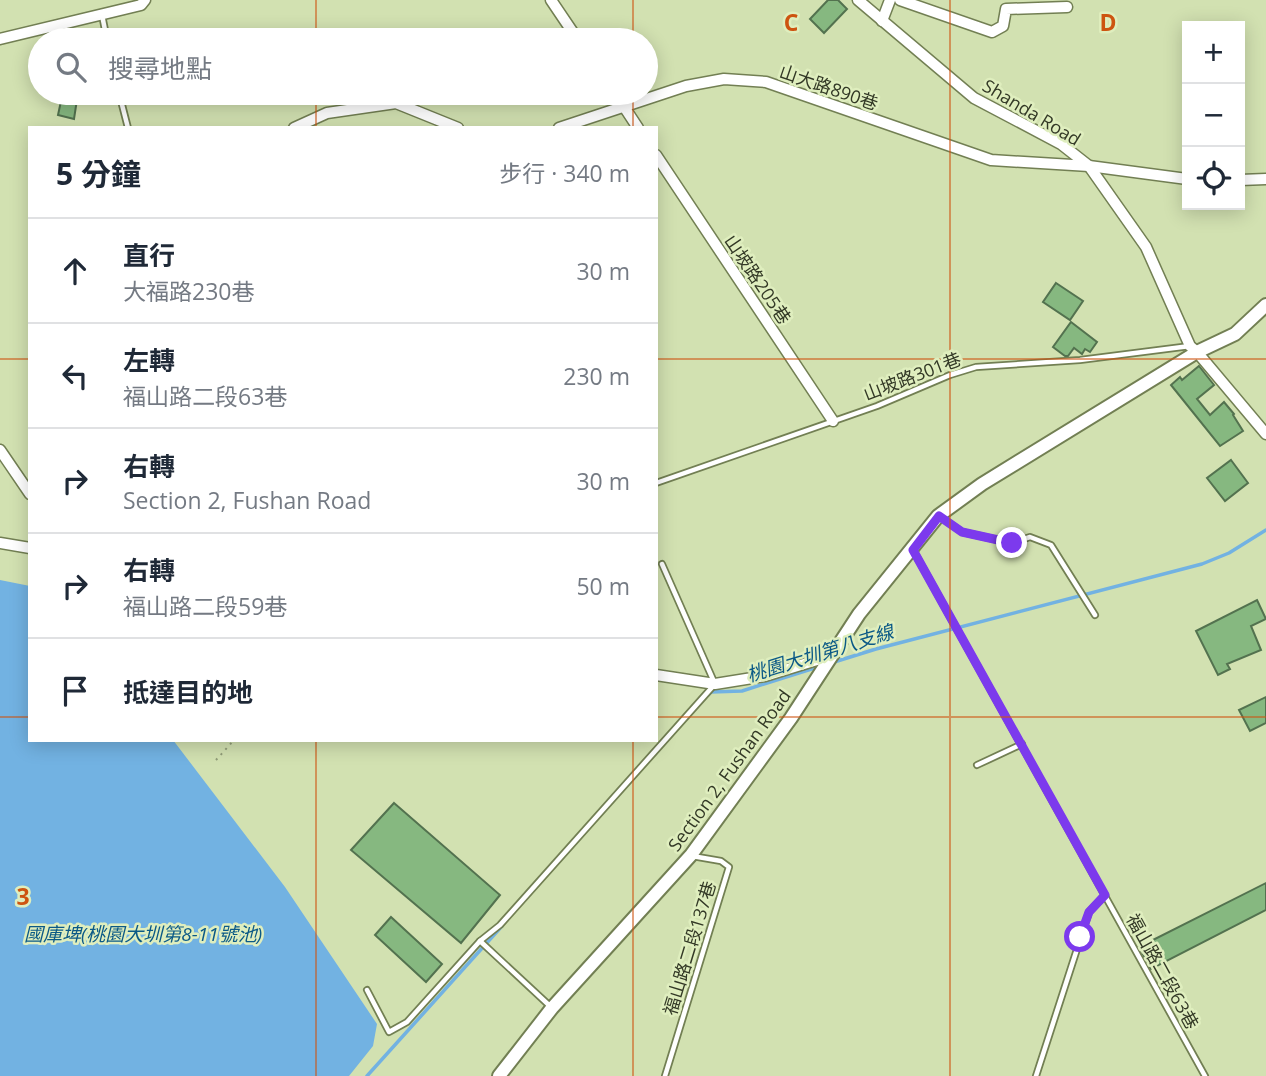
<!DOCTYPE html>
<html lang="zh-TW">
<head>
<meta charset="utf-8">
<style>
	:root { --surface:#fff; --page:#f2f2f3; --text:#1f2937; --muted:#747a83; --line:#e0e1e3 }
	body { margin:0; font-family:"Open Sans","Noto Sans TC",sans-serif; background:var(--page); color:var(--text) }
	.controls { position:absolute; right:21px; top:21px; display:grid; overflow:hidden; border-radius:0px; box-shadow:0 4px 18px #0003 }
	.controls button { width:63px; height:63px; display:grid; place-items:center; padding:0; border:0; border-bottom:2px solid var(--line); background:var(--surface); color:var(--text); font:35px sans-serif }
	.stop { position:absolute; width:21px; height:21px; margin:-16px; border:5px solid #7c3aed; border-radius:50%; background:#fff }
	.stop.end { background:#7c3aed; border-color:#fff; box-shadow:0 2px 7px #0008 }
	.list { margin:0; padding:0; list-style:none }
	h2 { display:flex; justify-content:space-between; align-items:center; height:91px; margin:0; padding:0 28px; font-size:30px }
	h2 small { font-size:23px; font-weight:400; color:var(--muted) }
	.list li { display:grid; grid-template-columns:46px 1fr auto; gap:21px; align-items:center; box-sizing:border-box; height:105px; padding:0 28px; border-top:2px solid var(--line) }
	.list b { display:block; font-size:26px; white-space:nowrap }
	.list p { margin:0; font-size:23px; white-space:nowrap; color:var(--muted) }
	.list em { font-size:23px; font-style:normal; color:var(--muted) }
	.icon { flex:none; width:38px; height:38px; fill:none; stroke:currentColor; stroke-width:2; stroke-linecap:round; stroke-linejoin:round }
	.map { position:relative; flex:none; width:1266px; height:1076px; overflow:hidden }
	.search { position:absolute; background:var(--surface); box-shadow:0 4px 18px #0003; left:28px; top:28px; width:630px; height:77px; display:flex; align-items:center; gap:18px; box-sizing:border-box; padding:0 24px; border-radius:38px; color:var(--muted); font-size:26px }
	.panel { position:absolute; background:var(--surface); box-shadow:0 4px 18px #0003; left:28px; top:126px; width:630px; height:616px; border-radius:0px }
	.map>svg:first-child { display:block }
	.water { fill:#72b2e2 }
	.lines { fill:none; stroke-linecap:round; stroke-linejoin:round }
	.stream { stroke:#72b2e2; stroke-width:3.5 }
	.building { fill:#86b880; stroke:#53724f; stroke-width:2 }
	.service-casing { stroke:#727f53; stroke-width:8 }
	.minor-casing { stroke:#727f53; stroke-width:13 }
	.tertiary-casing { stroke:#727f53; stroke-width:16 }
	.path { stroke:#909c78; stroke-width:2; stroke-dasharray:2 5; stroke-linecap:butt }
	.service { stroke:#fff; stroke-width:4.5 }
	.minor { stroke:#fff; stroke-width:10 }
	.tertiary { stroke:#fff; stroke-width:12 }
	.route { stroke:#7c3aed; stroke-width:9 }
	.grid { fill:none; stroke:#cd5410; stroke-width:2; stroke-opacity:0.55 }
	.labels { text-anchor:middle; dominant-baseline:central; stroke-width:5; stroke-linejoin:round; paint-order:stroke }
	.street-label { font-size:18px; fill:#333926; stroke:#dfeebe }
	.water-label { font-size:19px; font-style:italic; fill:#0b5986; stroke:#dfeebe }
	.grid-label { font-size:23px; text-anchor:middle; font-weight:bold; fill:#cd5410; stroke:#dfeebe; stroke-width:5; stroke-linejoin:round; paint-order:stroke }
</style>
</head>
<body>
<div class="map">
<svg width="1266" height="1076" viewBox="0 0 1266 1076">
	<rect width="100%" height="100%" fill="#d2e1b1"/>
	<!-- water -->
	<path class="water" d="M0 580 30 586V740H173L285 887 377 1024 373 1046 349 1076H0Z"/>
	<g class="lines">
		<!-- stream -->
		<g class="stream">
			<path d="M831 663 876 649 1202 564 1229 553 1266 530"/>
			<path d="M708 695 711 692 742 691 821 666"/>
			<path d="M367 1076 502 926"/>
		</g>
	</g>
	<!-- building -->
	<g class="building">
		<path d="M828 0H838L847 9 824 33 810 19Z"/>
		<path d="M67 93H78L74 119 58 115 61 101 65 102Z"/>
		<path d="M1056 283 1083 301 1070 320 1043 302Z"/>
		<path d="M1071 322 1097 342 1090 352 1085 349 1082 354 1074 348 1068 356H1065L1053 347Z"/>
		<path d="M1199 366 1214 385 1197 399 1210 415 1224 402 1234 414 1233 415 1243 431 1220 446 1171 385 1180 377 1182 380Z"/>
		<path d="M1231 460 1248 483 1225 501 1207 478Z"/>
		<path d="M1257 600 1266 619 1251 626 1261 650 1227 664 1230 669 1218 675 1196 631Z"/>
		<path d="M1266 697V723L1250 731 1239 710Z"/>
		<path d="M394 803 500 895 461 943 351 850Z"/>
		<path d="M1266 883V910L1151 969 1139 947Z"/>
		<path d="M391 917 442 964 426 982 375 935Z"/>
	</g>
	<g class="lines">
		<defs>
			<g id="service">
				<path d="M102 15 107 40"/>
				<path d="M119 93 128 128"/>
				<path d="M656 483 877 406 950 375 976 367 1080 360 1190 346"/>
				<path d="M939 516 962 532 1012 543 1030 537 1051 545 1095 615"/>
				<path d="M913 550 1205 1076"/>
				<path d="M977 765 1022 744"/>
				<path d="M480 941 551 1007"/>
				<path d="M367 990 389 1032 407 1022 480 941 500 925 715 684 662 564"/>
				<path d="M665 1076 729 867 721 861 692 856"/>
				<path d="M1036 1076 1089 912 1105 895"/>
			</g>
			<g id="minor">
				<path d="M551 0 578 40"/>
				<path d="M858 0 974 98 1061 144 1089 166 1146 247 1190 346 1197 352 1266 434"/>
				<path d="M900 0 992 32 1003 26 1006 9 1067 7"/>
				<path d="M882 21 890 0"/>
				<path d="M0 39 141 5 145 0"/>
				<path d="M615 93 638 128"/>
				<path d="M294 128 327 113 396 103 458 128"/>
				<path d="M559 128 686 86 724 79 766 82 991 160 1089 166 1187 179"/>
				<path d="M656 155 833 421"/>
				<path d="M1240 180 1266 179"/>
				<path d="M0 450 30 494"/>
				<path d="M0 543 30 548"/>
				<path d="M656 675 715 684 765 676 830 656"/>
			</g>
			<path id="tertiary" d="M499 1076 552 1008 691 855 791 718 859 614 938 516 982 484 1197 352 1235 334 1266 305"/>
		</defs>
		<!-- service casing -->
		<use href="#service" class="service-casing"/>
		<!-- minor casing -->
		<use href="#minor" class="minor-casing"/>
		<!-- tertiary casing -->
		<use href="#tertiary" class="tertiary-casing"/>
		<!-- path -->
		<path class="path" d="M216 760 234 740"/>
		<!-- service -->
		<use href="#service" class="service"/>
		<!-- minor -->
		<use href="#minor" class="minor"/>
		<!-- tertiary -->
		<use href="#tertiary" class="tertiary"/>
	</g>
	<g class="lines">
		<!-- route -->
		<path class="route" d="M1012 543 962 532 939 516 913 550 1105 895 1089 912 1080 937"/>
	</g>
	<!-- grid -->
	<path class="grid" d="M316 0V40M633 0V40M950 0V1076M316 93V128M633 93V128M0 359H30M656 359H1266M0 717H30M656 717H1266M316 740V1076M633 740V1076"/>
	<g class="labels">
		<!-- street labels -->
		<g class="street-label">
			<text transform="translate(829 87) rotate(19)">山大路890巷</text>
			<text transform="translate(1032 112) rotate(31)">Shanda Road</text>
			<text transform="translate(758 279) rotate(56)">山坡路205巷</text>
			<text transform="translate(912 376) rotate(-21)">山坡路301巷</text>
			<text transform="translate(729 770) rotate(-54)">Section 2, Fushan Road</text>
			<text transform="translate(689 948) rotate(-73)">福山路二段137巷</text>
			<text transform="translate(1163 971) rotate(61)">福山路二段63巷</text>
		</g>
		<!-- water labels -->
		<g class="water-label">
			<text transform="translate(820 653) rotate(-17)">桃園大圳第八支線</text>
			<text x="143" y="934">國庫埤(桃園大圳第8-11號池)</text>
		</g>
	</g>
	<g class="grid-label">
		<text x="791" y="31">C</text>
		<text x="1108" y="31">D</text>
		<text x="23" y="905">3</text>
	</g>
</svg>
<div class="controls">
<button>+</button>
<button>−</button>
<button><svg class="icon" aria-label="locate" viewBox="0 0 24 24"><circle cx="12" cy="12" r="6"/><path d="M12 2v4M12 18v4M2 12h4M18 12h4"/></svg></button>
</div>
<div class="stop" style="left:1080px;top:937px"></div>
<div class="stop end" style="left:1012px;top:543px"></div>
<div class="search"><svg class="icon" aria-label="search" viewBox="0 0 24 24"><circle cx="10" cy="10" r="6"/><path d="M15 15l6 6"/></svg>搜尋地點</div>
<section class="panel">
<h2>5 分鐘<small>步行 · 340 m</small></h2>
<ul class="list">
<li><svg class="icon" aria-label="ahead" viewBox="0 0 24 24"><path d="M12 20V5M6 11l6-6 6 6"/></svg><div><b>直行</b><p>大福路230巷</p></div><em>30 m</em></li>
<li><svg class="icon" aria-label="left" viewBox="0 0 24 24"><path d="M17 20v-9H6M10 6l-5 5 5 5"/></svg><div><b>左轉</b><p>福山路二段63巷</p></div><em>230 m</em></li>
<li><svg class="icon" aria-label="right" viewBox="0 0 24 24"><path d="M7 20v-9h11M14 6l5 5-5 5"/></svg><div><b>右轉</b><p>Section 2, Fushan Road</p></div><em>30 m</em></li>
<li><svg class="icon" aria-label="right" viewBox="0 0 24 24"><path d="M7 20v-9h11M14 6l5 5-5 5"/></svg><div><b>右轉</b><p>福山路二段59巷</p></div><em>50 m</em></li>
<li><svg class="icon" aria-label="arrive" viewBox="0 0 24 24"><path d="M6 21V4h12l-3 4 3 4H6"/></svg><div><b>抵達目的地</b></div></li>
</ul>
</section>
</div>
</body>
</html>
